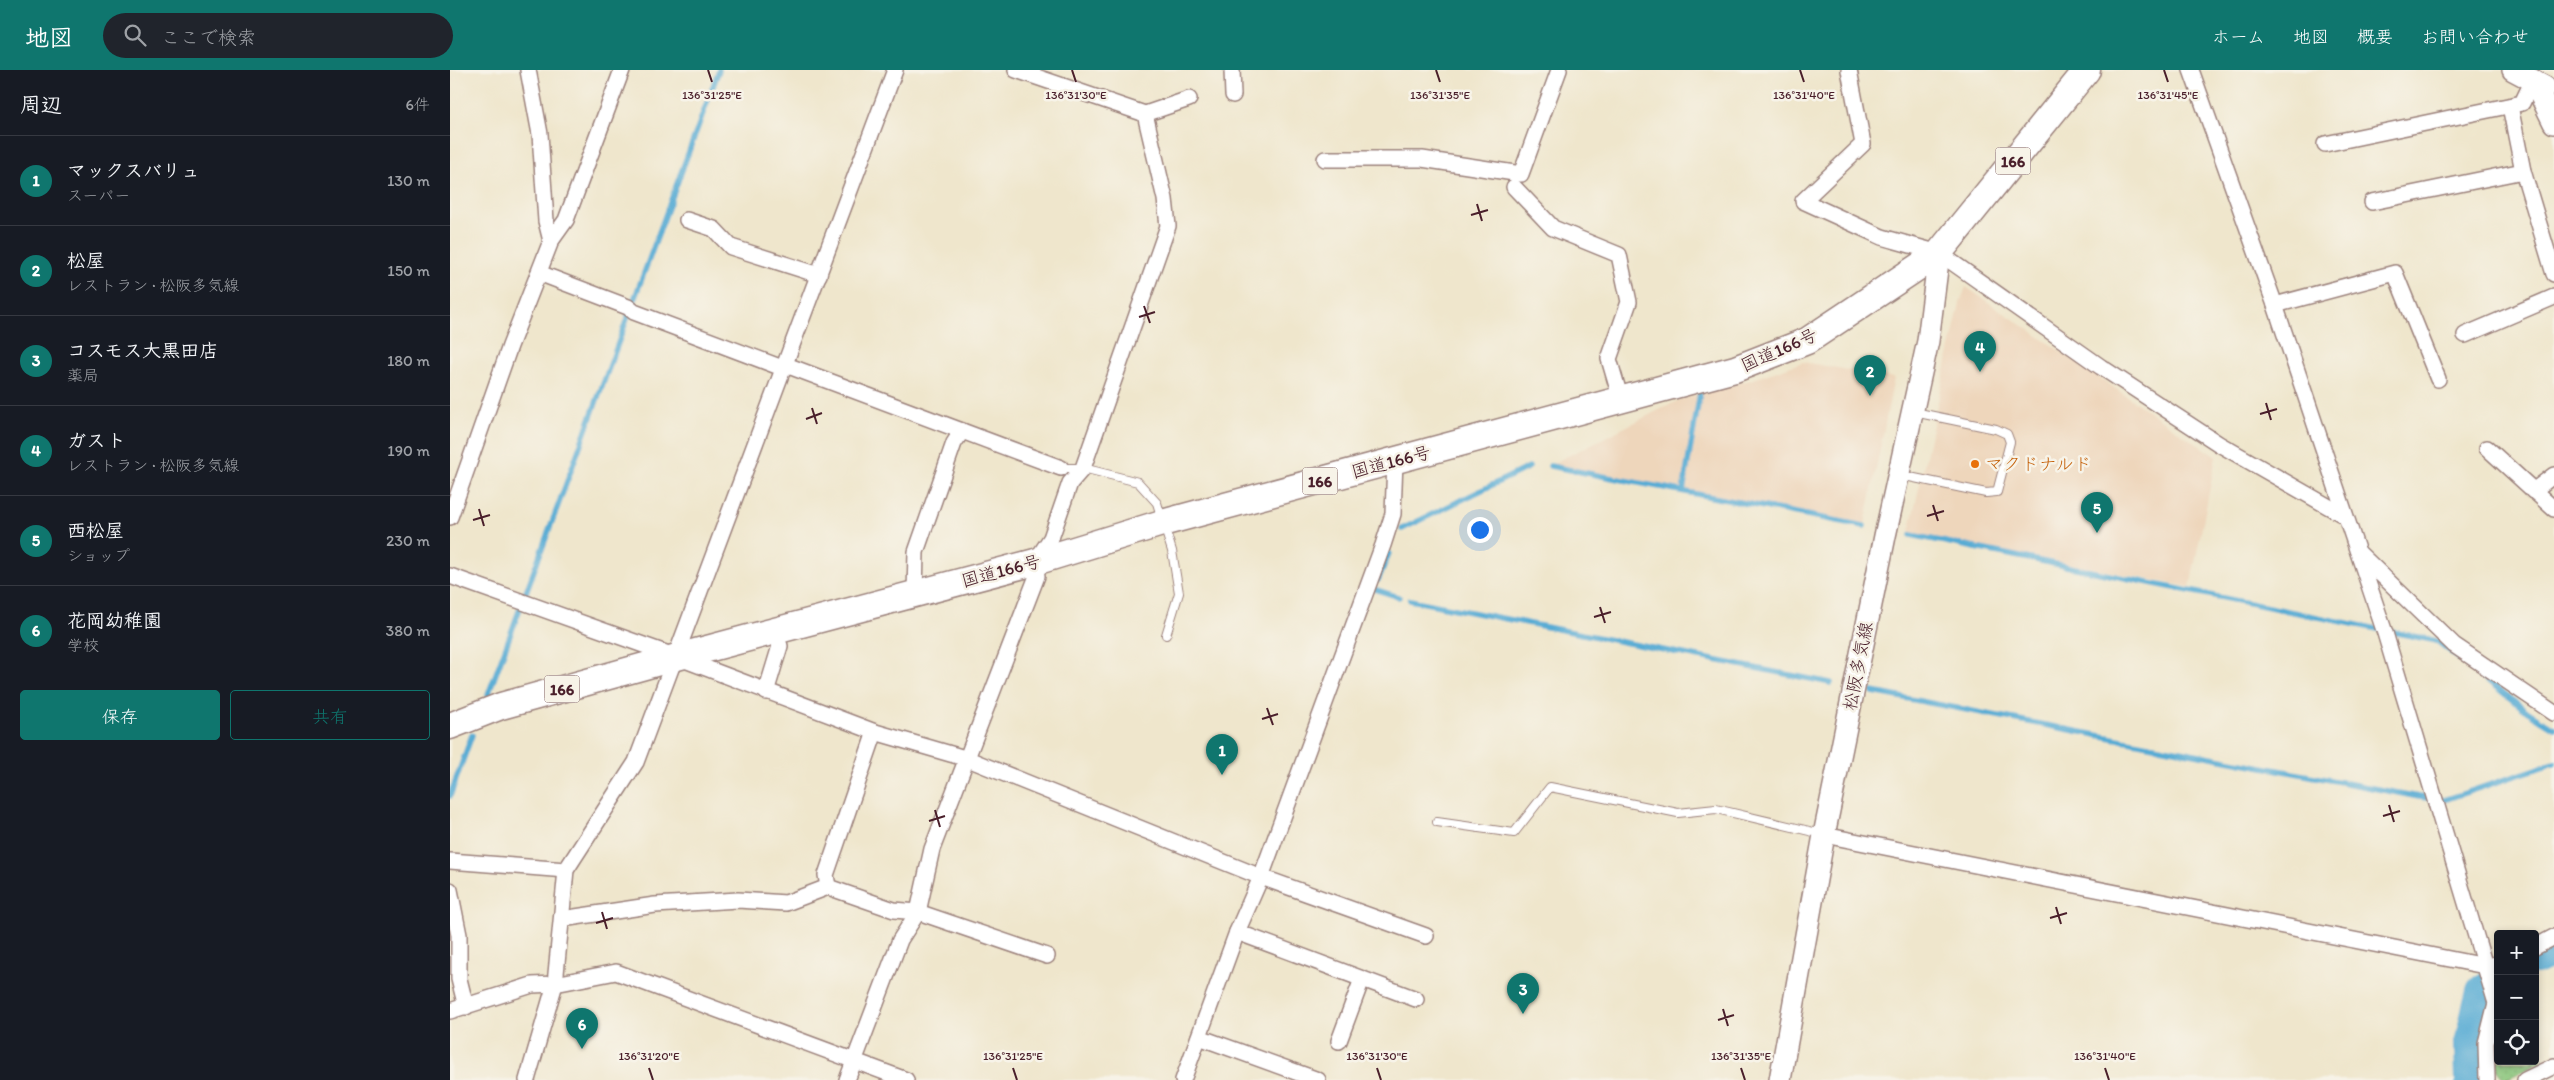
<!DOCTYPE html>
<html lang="ja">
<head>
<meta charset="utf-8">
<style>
	:root { --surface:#171b24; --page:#20242c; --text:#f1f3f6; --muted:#9ea1a6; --line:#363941; --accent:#0f766e }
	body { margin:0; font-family:Itim,"Klee One",sans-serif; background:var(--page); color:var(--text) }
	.controls { position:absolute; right:15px; bottom:15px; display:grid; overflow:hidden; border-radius:5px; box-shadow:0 2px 8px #0003 }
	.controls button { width:45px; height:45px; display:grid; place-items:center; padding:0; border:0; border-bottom:1px solid var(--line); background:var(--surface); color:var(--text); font:25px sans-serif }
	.you { position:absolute; left:1029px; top:459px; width:18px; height:18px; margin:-12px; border:4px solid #fff; border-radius:50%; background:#1a73e8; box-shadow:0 0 0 8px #1a73e833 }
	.badge { display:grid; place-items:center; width:32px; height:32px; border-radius:50%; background:var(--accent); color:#fff; font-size:16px; font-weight:700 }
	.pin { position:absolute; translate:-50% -41px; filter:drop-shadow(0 1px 2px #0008) }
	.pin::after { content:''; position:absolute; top:26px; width:18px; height:15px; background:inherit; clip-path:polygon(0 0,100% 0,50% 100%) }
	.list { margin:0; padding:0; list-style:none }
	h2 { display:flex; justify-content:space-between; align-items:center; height:65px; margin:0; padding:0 20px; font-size:21px }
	h2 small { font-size:16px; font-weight:400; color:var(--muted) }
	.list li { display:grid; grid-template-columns:32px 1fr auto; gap:15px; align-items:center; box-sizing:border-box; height:90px; padding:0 20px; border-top:1px solid var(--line) }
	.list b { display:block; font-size:19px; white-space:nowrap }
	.list p { margin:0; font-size:16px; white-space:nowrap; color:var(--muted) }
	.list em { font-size:16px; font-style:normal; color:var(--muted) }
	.actions { display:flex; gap:10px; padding:15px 20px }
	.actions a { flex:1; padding:11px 0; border:1px solid var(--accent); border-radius:5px; text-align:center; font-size:18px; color:var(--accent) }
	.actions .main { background:var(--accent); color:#fff }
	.icon { flex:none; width:28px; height:28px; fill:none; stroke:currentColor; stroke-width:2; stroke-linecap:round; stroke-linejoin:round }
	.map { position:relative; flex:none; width:2104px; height:1010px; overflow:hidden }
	header { display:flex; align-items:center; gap:30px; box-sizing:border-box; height:70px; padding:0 25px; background:var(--accent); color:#fff }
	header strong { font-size:24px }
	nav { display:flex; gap:28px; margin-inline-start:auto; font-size:18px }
	.search { width:350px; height:45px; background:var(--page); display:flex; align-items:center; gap:12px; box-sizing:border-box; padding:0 18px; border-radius:28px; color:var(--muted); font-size:19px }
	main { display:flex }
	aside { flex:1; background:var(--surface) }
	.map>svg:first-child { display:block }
	.built { fill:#eed6bb }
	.grass { fill:url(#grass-dots); stroke:#6a7253 }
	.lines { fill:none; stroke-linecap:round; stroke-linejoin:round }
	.stream { stroke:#59acd4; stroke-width:5.5 }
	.river { stroke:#59acd4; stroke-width:32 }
	.lane-casing { stroke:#9c827c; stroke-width:10 }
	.street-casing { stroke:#9c827c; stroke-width:18 }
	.secondary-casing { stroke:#9c827c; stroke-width:24 }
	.highway-casing { stroke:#9c827c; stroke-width:29 }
	.lane { stroke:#fff; stroke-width:8 }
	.street { stroke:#fff; stroke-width:15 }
	.secondary { stroke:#fff; stroke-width:21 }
	.highway { stroke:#fff; stroke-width:26 }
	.ticks { fill:none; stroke:#4a1f2b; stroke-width:2 }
	.food-dot { fill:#e8710a; stroke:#f7f3e8; stroke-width:2 }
	.labels { text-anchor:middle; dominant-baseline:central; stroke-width:5; stroke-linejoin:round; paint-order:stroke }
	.shield { fill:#f7f3e8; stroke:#7e5f64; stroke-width:1 }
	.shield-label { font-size:16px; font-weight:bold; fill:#4a1f2b }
	.street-label { font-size:18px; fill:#4a1f2b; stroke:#f7f3e8 }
	.food-label { font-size:18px; fill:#c56008; stroke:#f7f3e8; text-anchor:start }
	.ticks-label { font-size:12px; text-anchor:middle; fill:#4a1f2b; stroke:#f7f3e8; stroke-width:5; stroke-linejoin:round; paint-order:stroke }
</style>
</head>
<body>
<header>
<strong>地図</strong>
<div class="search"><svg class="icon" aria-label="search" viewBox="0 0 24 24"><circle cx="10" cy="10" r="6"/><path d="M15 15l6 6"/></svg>ここで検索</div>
<nav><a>ホーム</a><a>地図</a><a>概要</a><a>お問い合わせ</a></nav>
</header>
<main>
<aside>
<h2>周辺<small>6件</small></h2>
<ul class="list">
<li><span class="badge">1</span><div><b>マックスバリュ</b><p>スーパー</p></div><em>130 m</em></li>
<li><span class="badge">2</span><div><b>松屋</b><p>レストラン · 松阪多気線</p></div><em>150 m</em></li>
<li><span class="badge">3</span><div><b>コスモス大黒田店</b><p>薬局</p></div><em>180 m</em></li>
<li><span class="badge">4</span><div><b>ガスト</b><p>レストラン · 松阪多気線</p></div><em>190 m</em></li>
<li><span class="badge">5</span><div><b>西松屋</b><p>ショップ</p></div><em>230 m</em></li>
<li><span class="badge">6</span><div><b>花岡幼稚園</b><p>学校</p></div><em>380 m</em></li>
</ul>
<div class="actions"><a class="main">保存</a><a>共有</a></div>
</aside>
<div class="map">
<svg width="2104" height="1010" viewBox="0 0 2104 1010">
	<defs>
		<pattern id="grass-dots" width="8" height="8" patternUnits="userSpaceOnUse" patternTransform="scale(1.25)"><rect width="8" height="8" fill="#8ac67b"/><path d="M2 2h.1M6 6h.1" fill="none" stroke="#73a065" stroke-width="1.8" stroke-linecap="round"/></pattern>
	</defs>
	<rect width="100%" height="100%" fill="#f7f3e8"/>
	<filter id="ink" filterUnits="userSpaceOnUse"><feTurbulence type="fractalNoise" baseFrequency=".02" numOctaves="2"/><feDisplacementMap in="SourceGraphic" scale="10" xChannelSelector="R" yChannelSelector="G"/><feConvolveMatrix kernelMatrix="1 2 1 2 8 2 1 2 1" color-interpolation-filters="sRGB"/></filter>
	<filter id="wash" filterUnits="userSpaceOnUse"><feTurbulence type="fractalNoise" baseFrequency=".0096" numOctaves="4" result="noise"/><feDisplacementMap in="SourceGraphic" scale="20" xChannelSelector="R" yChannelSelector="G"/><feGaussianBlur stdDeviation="1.12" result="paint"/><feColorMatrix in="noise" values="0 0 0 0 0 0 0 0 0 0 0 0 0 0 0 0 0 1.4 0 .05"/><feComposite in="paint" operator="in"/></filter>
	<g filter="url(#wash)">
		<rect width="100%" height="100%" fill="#efe6cc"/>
		<!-- built -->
		<g class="built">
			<path d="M1516 217 1766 387 1740 517 1459 463 1510 233Z"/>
			<path d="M1353 292 1444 308 1415 455 1102 394 1231 329 1301 310Z"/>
		</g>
		<!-- grass -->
		<path class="grass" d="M2085 978 2092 991 2055 1010 2047 1001 2048 986V991H2085Z"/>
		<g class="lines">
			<!-- stream -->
			<g class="stream">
				<path d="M1100 396 1414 456"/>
				<path d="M1233 421 1250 323"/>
				<path d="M952 459 1079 397"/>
				<path d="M1461 465 1987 571 2078 642 2104 658"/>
				<path d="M928 510 939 483"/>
				<path d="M924 519 949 527"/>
				<path d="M960 530 1381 613"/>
				<path d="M1423 622 1969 727 1994 730 2104 693"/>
				<path d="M38 625 269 0"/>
				<path d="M0 726 22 665"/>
			</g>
			<!-- river -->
			<g class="river">
				<path d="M2085 889 2104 880"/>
				<path d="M2021 1010 2020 974 2029 933 2032 921 2048 910"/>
			</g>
		</g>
	</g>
	<g filter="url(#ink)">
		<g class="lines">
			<defs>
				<g id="lane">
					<path d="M611 398H633L688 412 707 433 722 481 729 523 716 565"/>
					<path d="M1450 405 1536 423 1547 422 1560 372 1557 364 1546 359 1464 342"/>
					<path d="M987 752 1064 763 1100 717 1228 743 1266 739 1372 764"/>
				</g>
				<g id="street">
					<path d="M78 0 90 64 96 151 101 171"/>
					<path d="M566 0 695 44 739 29"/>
					<path d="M782 0 783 25"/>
					<path d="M1399 0 1413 74 1353 131 1432 167 1489 183 1651 297 1769 374 1895 446"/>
					<path d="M1741 0 1825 235 1935 563 2046 933 2036 973 2037 1010"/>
					<path d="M2060 36 2073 101 2104 204"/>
					<path d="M1875 74 2072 33 2083 10 2079 4"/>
					<path d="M875 89H972L1071 104 1109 0"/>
					<path d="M1064 117 1103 158 1169 185 1179 232 1159 289 1171 330"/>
					<path d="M1922 132 2073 101"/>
					<path d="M237 150 264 159 281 177 369 205"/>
					<path d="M89 203 178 237 184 242 335 299"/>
					<path d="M1825 235 1945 203 1988 309"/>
					<path d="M2015 265 2104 227"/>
					<path d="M336 295 611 398"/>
					<path d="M2037 378 2104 439"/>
					<path d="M2083 421 2104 405"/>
					<path d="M0 447 60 276 101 171 116 150 172 0"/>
					<path d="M1909 483 2004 575 2104 643"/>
					<path d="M0 506 227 587 425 662 518 689 811 807 976 866"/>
					<path d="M465 524 466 482 504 373 512 361"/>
					<path d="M316 622 330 576 325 561"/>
					<path d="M1374 765 2035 896 2048 894"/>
					<path d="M0 791 116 800"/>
					<path d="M378 817 376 805 425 662"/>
					<path d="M0 820 9 865V909L16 937"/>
					<path d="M112 849 205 835 288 830 336 833 378 817 444 840 468 842 597 886"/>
					<path d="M787 862 966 929"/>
					<path d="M2085 877 2104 867"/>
					<path d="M0 941 82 915 105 914 166 902 456 1010"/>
					<path d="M749 967 868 1010"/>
					<path d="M889 971 912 909"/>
					<path d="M77 1010 105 914 116 800 186 692 445 0"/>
					<path d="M397 1010 450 870 468 842 482 779 587 506 585 492 601 468 620 413 633 398 718 156 715 129 695 44"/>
					<path d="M733 1010 787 862 811 807 933 475 943 444 945 391"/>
					<path d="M2075 1010 2104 996"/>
				</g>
				<g id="secondary">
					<path d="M2063 0 2095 17"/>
					<path d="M2083 10 2104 53"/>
					<path d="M1330 1010 1374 765 1435 466 1478 271 1489 183"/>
				</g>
				<path id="highway" d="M0 656 51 636 227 587 585 492 712 453 1285 299 1357 271 1489 183 1637 0"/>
			</defs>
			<!-- lane casing -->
			<use href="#lane" class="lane-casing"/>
			<!-- street casing -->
			<use href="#street" class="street-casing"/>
			<!-- secondary casing -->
			<use href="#secondary" class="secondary-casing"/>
			<!-- highway casing -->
			<use href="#highway" class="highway-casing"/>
			<!-- lane -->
			<use href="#lane" class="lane"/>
			<!-- street -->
			<use href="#street" class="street"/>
			<!-- secondary -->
			<use href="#secondary" class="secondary"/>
			<!-- highway -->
			<use href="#highway" class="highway"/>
		</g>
	</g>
	<!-- ticks -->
	<path class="ticks" d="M258 0 262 12M622 0 626 12M986 0 990 12M1350 0 1354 12M1714 0 1718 12M1027 134 1032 151M1021 145 1038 140M694 236 700 253M689 247 705 242M1816 333 1821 350M362 338 367 354M1810 344 1827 339M356 349 372 343M1483 435 1488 451M29 439 34 456M1477 446 1494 441M23 450 40 445M1150 537 1155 553M1144 547 1161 542M817 638 823 655M812 649 828 644M1939 735 1944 752M485 740 490 757M1933 746 1950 741M479 751 495 746M1606 837 1611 854M152 842 157 859M1600 848 1617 843M146 853 163 848M1273 939 1278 956M1268 950 1284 945M199 998 203 1010M563 998 567 1010M927 998 931 1010M1291 998 1295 1010M1655 998 1659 1010"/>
	<!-- markers -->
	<circle class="food-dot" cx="1525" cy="394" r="5"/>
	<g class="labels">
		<!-- shield labels -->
		<g class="shield">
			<rect x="1545.5" y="77.5" width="35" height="27" rx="4"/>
			<rect x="852.5" y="397.5" width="35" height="27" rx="4"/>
			<rect x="94.5" y="605.5" width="35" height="27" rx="4"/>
		</g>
		<g class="shield-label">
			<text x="1563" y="91">166</text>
			<text x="870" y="411">166</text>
			<text x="112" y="619">166</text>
		</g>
		<!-- street labels -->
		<g class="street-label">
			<text transform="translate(1329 280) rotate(-24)">国道166号</text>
			<text transform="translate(941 392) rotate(-15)">国道166号</text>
			<text transform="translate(551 501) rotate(-15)">国道166号</text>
			<text transform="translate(1408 596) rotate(-79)">松阪多気線</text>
		</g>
		<!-- food labels -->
		<g class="food-label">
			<text x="1535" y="394">マクドナルド</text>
		</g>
	</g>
	<g class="ticks-label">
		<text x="262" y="29">136°31'25"E</text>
		<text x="626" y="29">136°31'30"E</text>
		<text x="990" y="29">136°31'35"E</text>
		<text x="1354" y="29">136°31'40"E</text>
		<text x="1718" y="29">136°31'45"E</text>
		<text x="199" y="990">136°31'20"E</text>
		<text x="563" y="990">136°31'25"E</text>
		<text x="927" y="990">136°31'30"E</text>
		<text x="1291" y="990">136°31'35"E</text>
		<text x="1655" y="990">136°31'40"E</text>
	</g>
</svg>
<div class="controls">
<button>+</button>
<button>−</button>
<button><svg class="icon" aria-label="locate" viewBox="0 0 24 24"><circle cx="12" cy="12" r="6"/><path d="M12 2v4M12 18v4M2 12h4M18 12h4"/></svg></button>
</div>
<div class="you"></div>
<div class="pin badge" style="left:772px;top:705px">1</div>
<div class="pin badge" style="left:1420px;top:326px">2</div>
<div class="pin badge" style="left:1073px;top:944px">3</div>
<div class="pin badge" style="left:1530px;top:302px">4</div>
<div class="pin badge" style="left:1647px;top:463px">5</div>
<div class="pin badge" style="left:132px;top:979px">6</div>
</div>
</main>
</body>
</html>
